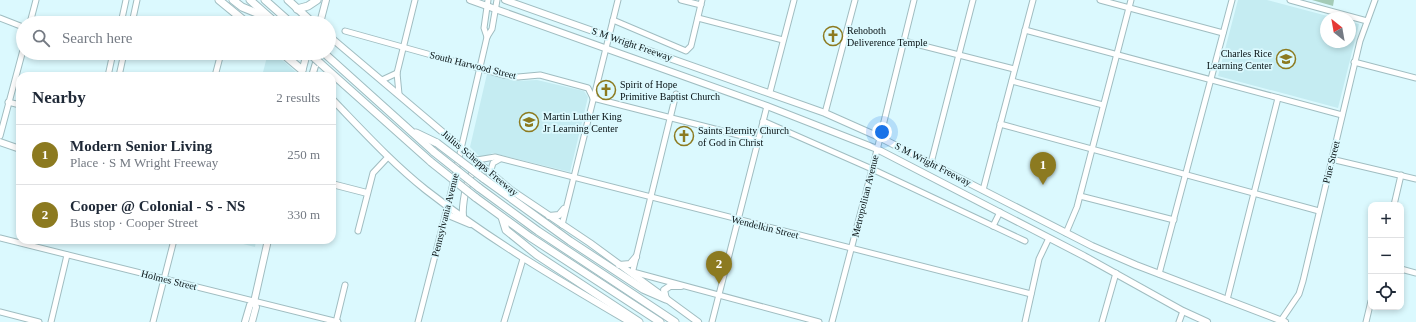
<!DOCTYPE html>
<html lang="en">
<head>
<meta charset="utf-8">
<style>
	:root { --surface:#fff; --page:#f6f6f7; --text:#1f2937; --muted:#747a83; --line:#e0e1e3; --accent:#8c7a20 }
	body { margin:0; font-family:"Times New Roman",serif; background:var(--page); color:var(--text) }
	.controls { position:absolute; right:12px; bottom:12px; display:grid; overflow:hidden; border-radius:8px; box-shadow:0 2px 6px #0003 }
	.controls button { width:36px; height:36px; display:grid; place-items:center; padding:0; border:0; border-bottom:1px solid var(--line); background:var(--surface); color:var(--text); font:20px sans-serif }
	.compass { position:absolute; left:1320px; top:12px; width:36px; height:36px; border-radius:50%; background:var(--surface); box-shadow:0 2px 6px #0003; rotate:329deg }
	.you { position:absolute; left:882px; top:132px; width:14px; height:14px; margin:-10px; border:3px solid #fff; border-radius:50%; background:#1a73e8; box-shadow:0 0 0 6px #1a73e833 }
	.badge { display:grid; place-items:center; width:26px; height:26px; border-radius:50%; background:var(--accent); color:#fff; font-size:13px; font-weight:700 }
	.pin { position:absolute; translate:-50% -33px; filter:drop-shadow(0 1px 2px #0008) }
	.pin::after { content:''; position:absolute; top:21px; width:14px; height:12px; background:inherit; clip-path:polygon(0 0,100% 0,50% 100%) }
	.list { margin:0; padding:0; list-style:none }
	h2 { display:flex; justify-content:space-between; align-items:center; height:52px; margin:0; padding:0 16px; font-size:17px }
	h2 small { font-size:13px; font-weight:400; color:var(--muted) }
	.list li { display:grid; grid-template-columns:26px 1fr auto; gap:12px; align-items:center; box-sizing:border-box; height:60px; padding:0 16px; border-top:1px solid var(--line) }
	.list b { display:block; font-size:15px; white-space:nowrap }
	.list p { margin:0; font-size:13px; white-space:nowrap; color:var(--muted) }
	.list em { font-size:13px; font-style:normal; color:var(--muted) }
	.icon { flex:none; width:22px; height:22px; fill:none; stroke:currentColor; stroke-width:2; stroke-linecap:round; stroke-linejoin:round }
	.map { position:relative; flex:none; width:1416px; height:322px; overflow:hidden }
	.search { position:absolute; background:var(--surface); box-shadow:0 2px 6px #0003; left:16px; top:16px; width:320px; height:44px; display:flex; align-items:center; gap:10px; box-sizing:border-box; padding:0 14px; border-radius:22px; color:var(--muted); font-size:15px }
	.panel { position:absolute; background:var(--surface); box-shadow:0 2px 6px #0003; left:16px; top:72px; width:320px; height:172px; border-radius:12px }
	.map>svg:first-child { display:block }
	.built { fill:#c5ecf2 }
	.green { fill:#a4cbb7 }
	.lines { fill:none; stroke-linecap:round; stroke-linejoin:round }
	.minor-casing { stroke:#a0bdc1; stroke-width:7 }
	.major-casing { stroke:#a0bdc1; stroke-width:8 }
	.highway-casing { stroke:#a0bdc1; stroke-width:9 }
	.minor { stroke:#fff; stroke-width:5 }
	.major { stroke:#fff; stroke-width:6 }
	.highway { stroke:#fff; stroke-width:7 }
	.highway-bridge-casing { stroke:#a0bdc1; stroke-width:9; stroke-linecap:butt }
	.highway-bridge { stroke:#fff; stroke-width:7 }
	.labels { text-anchor:middle; dominant-baseline:central; stroke-width:3.5; stroke-linejoin:round; paint-order:stroke }
	.poi-label { font-size:10px; fill:#061012; stroke:#dbf9fe; text-anchor:start }
	.street-label { font-size:10px; fill:#061012; stroke:#dbf9fe }
</style>
</head>
<body>
<div class="map">
<svg width="1416" height="322" viewBox="0 0 1416 322">
	<rect width="100%" height="100%" fill="#dbf9fe"/>
	<!-- built -->
	<g class="built">
		<path d="M1238 0H1267L1335 18H1326V42H1350V22L1359 24 1338 108 1218 76Z"/>
		<path d="M268 53H274L296 72 295 76H262Z"/>
		<path d="M487 74 515 81 537 80 584 91 588 97 570 172 493 153 481 158 470 147Z"/>
		<path d="M227 240H256L255 247Z"/>
	</g>
	<!-- green -->
	<path class="green" d="M1312 0H1334L1333 6Z"/>
	<g class="lines">
		<defs>
			<g id="minor">
				<path d="M681 0 701 5"/>
				<path d="M1100 0 1223 33"/>
				<path d="M1290 0 1367 21"/>
				<path d="M0 18 23 27"/>
				<path d="M698 18 783 40"/>
				<path d="M613 20 686 51 691 46 702 0"/>
				<path d="M30 23 36 0"/>
				<path d="M121 23 126 0"/>
				<path d="M132 23 137 0"/>
				<path d="M1025 30 1342 115"/>
				<path d="M345 31 503 75 518 77 540 75 588 88 593 98"/>
				<path d="M487 37 484 28 488 0"/>
				<path d="M904 41 1014 69"/>
				<path d="M1354 62 1416 78"/>
				<path d="M108 76 113 53"/>
				<path d="M119 76 124 53"/>
				<path d="M215 76 221 53"/>
				<path d="M382 80 397 73"/>
				<path d="M1012 81 1103 105"/>
				<path d="M770 92 794 0"/>
				<path d="M399 94 397 73 415 0"/>
				<path d="M593 98 758 140"/>
				<path d="M8 102 20 105"/>
				<path d="M825 113 855 0"/>
				<path d="M763 121 872 169 1025 241"/>
				<path d="M1000 124 1319 211"/>
				<path d="M0 136 23 50"/>
				<path d="M1331 159 1416 179"/>
				<path d="M477 160 495 157 1031 294"/>
				<path d="M931 163 973 0"/>
				<path d="M490 173 493 163 500 159"/>
				<path d="M983 190 1033 0"/>
				<path d="M1080 196 1174 220"/>
				<path d="M1394 205 1401 175"/>
				<path d="M562 225 618 0"/>
				<path d="M993 226 1000 212"/>
				<path d="M358 231 373 173 388 157"/>
				<path d="M1066 233 1077 207 1131 0"/>
				<path d="M0 238 338 322"/>
				<path d="M1401 269 1416 273"/>
				<path d="M633 272 819 322"/>
				<path d="M632 274 676 94"/>
				<path d="M1159 274 1232 0"/>
				<path d="M1227 300 1278 98"/>
				<path d="M0 312 39 322"/>
				<path d="M51 322 67 255"/>
				<path d="M153 322 174 240"/>
				<path d="M336 322 345 285"/>
				<path d="M418 322 448 205 487 37 492 29 497 0"/>
				<path d="M504 322 523 259"/>
				<path d="M712 322 767 106"/>
				<path d="M832 322 875 158 914 0"/>
				<path d="M1025 322 1039 259 1049 238"/>
				<path d="M1102 322 1116 273"/>
				<path d="M1179 322 1183 311"/>
				<path d="M1280 322 1299 294 1303 281 1360 41 1375 0"/>
				<path d="M1366 322 1371 301"/>
			</g>
			<g id="major">
				<path d="M470 0 767 106 877 149 1084 256 1183 311 1207 322"/>
				<path d="M505 0 825 113 879 137 1092 246 1136 265 1285 322"/>
				<path d="M320 23 326 0"/>
				<path d="M329 36 511 190 590 243 698 322"/>
				<path d="M301 76 307 53"/>
				<path d="M312 76 319 53"/>
				<path d="M332 99C362 130 392 163 426 190 490 240 560 281 630 322"/>
				<path d="M0 142 20 149"/>
				<path d="M332 184 367 193"/>
				<path d="M446 214 470 224"/>
				<path d="M463 216C462 207 466 180 472 174 476 170 482 170 487 170"/>
				<path d="M549 216 559 215 564 209"/>
				<path d="M619 265 630 264 636 257"/>
				<path d="M666 299 664 290 670 286H681"/>
				<path d="M245 322 250 305 254 302 268 240"/>
				<path d="M252 322 256 307 254 302"/>
			</g>
			<g id="highway">
				<path d="M219 0 247 23"/>
				<path d="M233 0 242 7 271 19"/>
				<path d="M250 0 276 23"/>
				<path d="M265 0 291 23"/>
				<path d="M288 0 313 23"/>
				<path d="M297 9 308 6 317 0"/>
				<path d="M282 53 302 70"/>
				<path d="M324 53 434 152"/>
				<path d="M320 63 431 162"/>
				<path d="M416 133 437 143"/>
				<path d="M483 178 570 241 643 289 666 299"/>
				<path d="M478 187 538 231 675 322"/>
				<path d="M475 197 530 237 660 322"/>
				<path d="M502 217 506 230 537 255 639 322"/>
			</g>
		</defs>
		<!-- minor casing -->
		<use href="#minor" class="minor-casing"/>
		<!-- major casing -->
		<use href="#major" class="major-casing"/>
		<!-- highway casing -->
		<use href="#highway" class="highway-casing"/>
		<!-- minor -->
		<use href="#minor" class="minor"/>
		<!-- major -->
		<use href="#major" class="major"/>
		<!-- highway -->
		<use href="#highway" class="highway"/>
		<defs>
			<g id="highway-bridge">
				<path d="M309 53 320 63"/>
				<path d="M437 143 483 178"/>
				<path d="M434 152 478 187"/>
				<path d="M431 162 475 197"/>
			</g>
		</defs>
		<!-- highway-bridge casing -->
		<use href="#highway-bridge" class="highway-bridge-casing"/>
		<!-- highway-bridge -->
		<use href="#highway-bridge" class="highway-bridge"/>
	</g>
	<!-- icons -->
	<defs>
		<symbol id="church-ring" viewBox="-11 -11 22 22"><circle r="9.5" fill="#dbf9fe" stroke="#8c7a20" stroke-width="1.5"/><path d="M-1.2-6h2.4v3.5h3.3v2.4h-3.3V6h-2.4V-.1h-3.3v-2.4h3.3Z" fill="#8c7a20"/></symbol>
		<symbol id="school-ring" viewBox="-11 -11 22 22"><circle r="9.5" fill="#dbf9fe" stroke="#8c7a20" stroke-width="1.5"/><path d="M0-5L7-2L0 1L-7-2ZM-4 1L0 2.5L4 1V4Q0 6-4 4Z" fill="#8c7a20"/></symbol>
	</defs>
	<g fill-rule="evenodd">
		<use href="#church-ring" x="822" y="25" width="22" height="22"/>
		<use href="#school-ring" x="1275" y="48" width="22" height="22"/>
		<use href="#church-ring" x="595" y="79" width="22" height="22"/>
		<use href="#school-ring" x="518" y="111" width="22" height="22"/>
		<use href="#church-ring" x="673" y="125" width="22" height="22"/>
	</g>
	<g class="labels">
		<!-- poi labels -->
		<g class="poi-label">
			<text x="847" y="30">Rehoboth<tspan x="847" dy="12">Deliverence Temple</tspan></text>
			<text x="1272" y="53" text-anchor="end">Charles Rice<tspan x="1272" dy="12">Learning Center</tspan></text>
			<text x="620" y="84">Spirit of Hope<tspan x="620" dy="12">Primitive Baptist Church</tspan></text>
			<text x="543" y="116">Martin Luther King<tspan x="543" dy="12">Jr Learning Center</tspan></text>
			<text x="698" y="130">Saints Eternity Church<tspan x="698" dy="12">of God in Christ</tspan></text>
		</g>
		<!-- street labels -->
		<g class="street-label">
			<text transform="translate(632 44) rotate(19)">S M Wright Freeway</text>
			<text transform="translate(473 65) rotate(14)">South Harwood Street</text>
			<text transform="translate(1331 162) rotate(-76)">Pine Street</text>
			<text transform="translate(480 163) rotate(40)">Julius Schepps Freeway</text>
			<text transform="translate(933 164) rotate(27)">S M Wright Freeway</text>
			<text transform="translate(865 196) rotate(-76)">Metropolitan Avenue</text>
			<text transform="translate(445 215) rotate(-76)">Pennsylvania Avenue</text>
			<text transform="translate(765 227) rotate(14)">Wendelkin Street</text>
			<text transform="translate(169 280) rotate(14)">Holmes Street</text>
		</g>
	</g>
</svg>
<div class="controls">
<button>+</button>
<button>−</button>
<button><svg class="icon" aria-label="locate" viewBox="0 0 24 24"><circle cx="12" cy="12" r="6"/><path d="M12 2v4M12 18v4M2 12h4M18 12h4"/></svg></button>
</div>
<svg class="compass" viewBox="-18 -18 36 36"><path d="M0-13l5 13h-10z" fill="#e53935"/><path d="M0 13l5-13h-10z" fill="#747a83"/></svg>
<div class="you"></div>
<div class="pin badge" style="left:1043px;top:185px">1</div>
<div class="pin badge" style="left:719px;top:284px">2</div>
<div class="search"><svg class="icon" aria-label="search" viewBox="0 0 24 24"><circle cx="10" cy="10" r="6"/><path d="M15 15l6 6"/></svg>Search here</div>
<section class="panel">
<h2>Nearby<small>2 results</small></h2>
<ul class="list">
<li><span class="badge">1</span><div><b>Modern Senior Living</b><p>Place · S M Wright Freeway</p></div><em>250 m</em></li>
<li><span class="badge">2</span><div><b>Cooper @ Colonial - S - NS</b><p>Bus stop · Cooper Street</p></div><em>330 m</em></li>
</ul>
</section>
</div>
</body>
</html>
